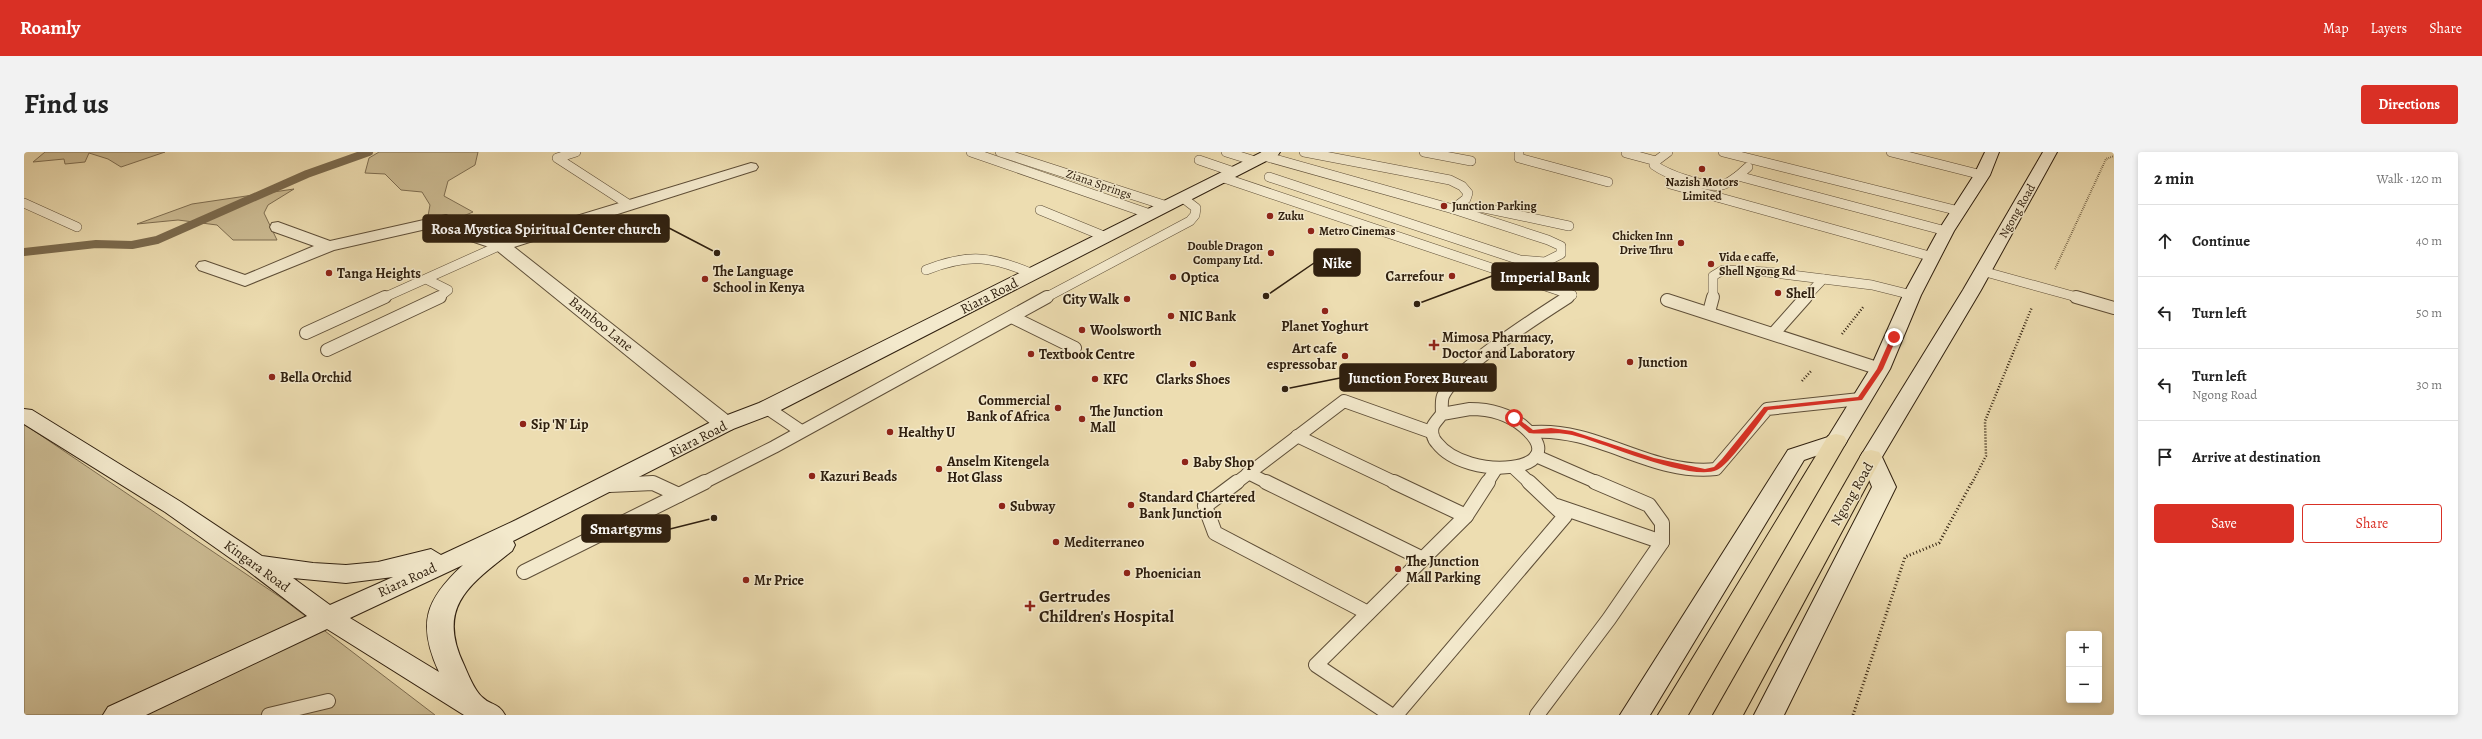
<!DOCTYPE html>
<html lang="en">
<head>
<meta charset="utf-8">
<style>
	:root { --surface:#fff; --page:#f2f2f2; --text:#222; --muted:#767676; --line:#e0e0e0; --accent:#d93025 }
	body { margin:0; font-family:Alegreya,serif; background:var(--page); color:var(--text) }
	.controls { position:absolute; right:12px; bottom:12px; display:grid; overflow:hidden; border-radius:4px; box-shadow:0 2px 6px #0003 }
	.controls button { width:36px; height:36px; display:grid; place-items:center; padding:0; border:0; border-bottom:1px solid var(--line); background:var(--surface); color:var(--text); font:20px sans-serif }
	.stop { position:absolute; width:12px; height:12px; margin:-9px; border:3px solid #d93025; border-radius:50%; background:#fff }
	.stop.end { background:#d93025; border-color:#fff; box-shadow:0 1px 4px #0008 }
	.list { margin:0; padding:0; list-style:none }
	h2 { display:flex; justify-content:space-between; align-items:center; height:52px; margin:0; padding:0 16px; font-size:17px }
	h2 small { font-size:13px; font-weight:400; color:var(--muted) }
	.list li { display:grid; grid-template-columns:26px 1fr auto; gap:12px; align-items:center; box-sizing:border-box; height:72px; padding:0 16px; border-top:1px solid var(--line) }
	.list b { display:block; font-size:15px; white-space:nowrap }
	.list p { margin:0; font-size:13px; white-space:nowrap; color:var(--muted) }
	.list em { font-size:13px; font-style:normal; color:var(--muted) }
	.actions { display:flex; gap:8px; padding:12px 16px }
	.actions a { flex:1; padding:9px 0; border:1px solid var(--accent); border-radius:4px; text-align:center; font-size:14px; color:var(--accent) }
	.actions .main { background:var(--accent); color:#fff }
	.icon { flex:none; width:22px; height:22px; fill:none; stroke:currentColor; stroke-width:2; stroke-linecap:round; stroke-linejoin:round }
	.map { position:relative; flex:none; width:2090px; height:563px; overflow:hidden; border-radius:4px }
	header { display:flex; align-items:center; gap:24px; box-sizing:border-box; height:56px; padding:0 20px; background:var(--accent); color:#fff }
	header strong { font-size:19px }
	nav { display:flex; gap:22px; margin-inline-start:auto; font-size:14px }
	.intro { display:flex; align-items:center; justify-content:space-between; box-sizing:border-box; height:96px; padding:0 24px }
	h1 { margin:0; font-size:28px }
	.button { padding:10px 18px; border-radius:4px; background:var(--accent); color:#fff; font-size:14px; font-weight:700 }
	main { display:flex; gap:24px; padding:0 24px }
	aside { flex:1; background:var(--surface); border-radius:4px; box-shadow:0 2px 6px #0003 }
	.map>svg:first-child { display:block }
	.green { fill:#cdbd95; stroke:#7e6e52 }
	.lines { fill:none; stroke-linecap:round; stroke-linejoin:round }
	.stream { stroke:#7b6b4f; stroke-width:8 }
	.lane-far2-casing { stroke:#5f4f38; stroke-width:10 }
	.lane-far1-casing { stroke:#5f4f38; stroke-width:14 }
	.lane-casing { stroke:#5f4f38; stroke-width:16 }
	.street-casing { stroke:#5f4f38; stroke-width:2 }
	.secondary-casing { stroke:#30200f; stroke-width:2 }
	.primary-casing { stroke:#30200f; stroke-width:2 }
	.path-far2 { stroke:#30200f; stroke-width:2; stroke-dasharray:0.5 1.5; stroke-linecap:butt }
	.path-far1 { stroke:#30200f; stroke-width:2.5; stroke-dasharray:1 2; stroke-linecap:butt }
	.path { stroke:#30200f; stroke-width:3; stroke-dasharray:1 2.5; stroke-linecap:butt }
	.lane-far2 { stroke:#f3e9cc; stroke-width:9 }
	.lane-far1 { stroke:#f3e9cc; stroke-width:12 }
	.lane { stroke:#f3e9cc; stroke-width:14 }
	.street { fill:#f3e9cc; fill-rule:evenodd }
	.secondary { fill:#f3e9cc; fill-rule:evenodd }
	.primary { fill:#edddb1; fill-rule:evenodd }
	.route { fill:#d93025 }
	.poi-dot { fill:#8f2418; stroke:#f3e9cc; stroke-width:1.5 }
	.labels { text-anchor:middle; dominant-baseline:central; stroke-width:3; stroke-linejoin:round; paint-order:stroke }
	.far-poi-label { font-size:12px; font-weight:bold; fill:#30200f; stroke:#f3e9cc; text-anchor:start }
	.far-street-label { font-size:12px; fill:#30200f; stroke:#f3e9cc }
	.poi-label { font-size:14px; font-weight:bold; fill:#30200f; stroke:#f3e9cc; text-anchor:start }
	.street-label { font-size:14px; fill:#30200f; stroke:#f3e9cc }
	.near-poi-label { font-size:17px; font-weight:bold; fill:#30200f; stroke:#f3e9cc; text-anchor:start }
	.leader { fill:none; stroke:#30200f; stroke-width:1.5 }
	.callout-dot { fill:#30200f; stroke:#f3e9cc; stroke-width:1.5 }
	.callout { fill:#30200f; stroke:#30200f; stroke-width:1.5 }
	.callout-label { font-size:15px; text-anchor:middle; font-weight:bold; fill:#fff }
</style>
</head>
<body>
<header>
<strong>Roamly</strong>
<nav><a>Map</a><a>Layers</a><a>Share</a></nav>
</header>
<div class="intro"><h1>Find us</h1><a class="button">Directions</a></div>
<main>
<div class="map">
<svg width="2090" height="563" viewBox="0 0 2090 563">
	<rect width="100%" height="100%" fill="#edddb1"/>
	<filter id="stains"><feTurbulence type="fractalNoise" baseFrequency=".005" numOctaves="4"/><feColorMatrix values="0 0 0 0 .2 0 0 0 0 .09 0 0 0 0 .02 0 0 0 .5 -.17"/></filter>
	<radialGradient id="worn" r=".72"><stop offset=".6" stop-color="#630" stop-opacity="0"/><stop offset="1" stop-color="#630" stop-opacity=".3"/></radialGradient>
	<!-- green -->
	<g class="green">
		<path d="M21 0H141L97 15 84 7 65 1 61 10 41 12 40 7 9 10Z"/>
		<path d="M355 0H454L451 13 424 29 420 44 449 60 410 76 404 64 406 53 398 40 377 38 361 22 341 21 345 6Z"/>
		<path d="M270 37 244 53 240 61 253 88H209L193 73 154 68 113 72 168 52Z"/>
		<path d="M0 272 259 447 411 563H0Z"/>
	</g>
	<g class="lines">
		<!-- stream -->
		<path class="stream" d="M0 100 72 92 108 93 133 88 283 22 345 0"/>
		<defs>
			<g id="lane-far2">
				<path d="M552 0 533 6 604 52"/>
				<path d="M947 0 1126 62"/>
				<path d="M976 0 1143 54"/>
				<path d="M1202 0 1231 9"/>
				<path d="M1280 0 1426 28 1438 34 1444 41 1442 47 1429 57"/>
				<path d="M1400 0 1447 9"/>
				<path d="M1495 0V6L1584 30"/>
				<path d="M1699 0 1935 59"/>
				<path d="M1867 0 1958 23"/>
				<path d="M1602 1 1632 9 1630 13C1644 23 1680 36 1698 33 1704 32 1709 27 1714 24L1922 79"/>
				<path d="M1240 4 1429 57 1524 88 1537 94V102L1521 110 1496 108 1245 25"/>
				<path d="M1175 8 1210 20"/>
				<path d="M1632 9 1644 0"/>
				<path d="M1714 24 1724 15"/>
				<path d="M1200 26 1548 143"/>
				<path d="M1646 32 1909 105"/>
				<path d="M0 51 53 75"/>
				<path d="M1436 56H1460L1545 74"/>
				<path d="M1016 58 1082 85"/>
				<path d="M902 118C945 101 967 104 1009 122"/>
				<path d="M1958 119 2056 146"/>
				<path d="M404 128 424 138 414 146"/>
				<path d="M359 146 477 93"/>
				<path d="M1021 146 1166 69 1171 63 1172 56 1159 46"/>
				<path d="M1543 146 1548 143"/>
				<path d="M1689 146V124L1699 118 1743 120 1848 133 1888 143"/>
				<path d="M1781 146 1799 127"/>
			</g>
			<g id="lane-far1">
				<path d="M2052 145 2090 156"/>
				<path d="M1643 148 1856 217"/>
				<path d="M1685 160 1689 145"/>
				<path d="M988 165 1051 196"/>
				<path d="M282 181 361 145"/>
				<path d="M1750 181 1782 145"/>
				<path d="M303 198 416 145"/>
				<path d="M743 256 777 279"/>
				<path d="M1446 257C1465 257 1485 262 1500 275 1553 321 1443 330 1413 291 1409 287 1407 280 1409 274 1411 270 1415 266 1418 262Z"/>
				<path d="M1418 262C1418 256 1417 249 1419 244 1432 216 1516 163 1544 145"/>
				<path d="M1508 280C1574 275 1627 324 1692 317L1743 257 1836 247"/>
				<path d="M1273 284 1372 331"/>
				<path d="M1512 304 1574 331"/>
				<path d="M1490 316 1506 331"/>
				<path d="M1224 321 1244 331"/>
				<path d="M679 331 750 295 1023 145"/>
				<path d="M1212 331 1320 249 1407 280"/>
				<path d="M1463 331 1472 317"/>
			</g>
			<g id="lane">
				<path d="M1213 330 1181 354 1191 381 1344 461"/>
				<path d="M1242 330 1399 407"/>
				<path d="M1370 330 1442 364"/>
				<path d="M586 333 629 331 655 343"/>
				<path d="M1533 354 1638 390"/>
				<path d="M500 420 681 330"/>
				<path d="M245 563 304 549"/>
				<path d="M1367 563 1292 513 1442 364 1464 330"/>
				<path d="M1372 563 1541 364 1505 330"/>
				<path d="M1513 563 1585 467 1638 390V371L1625 353 1571 330"/>
			</g>
			<path id="street" d="M727 11 732 12 734 15 732 18 490 95 709 267 712 272 709 277 701 279 693 277 471 97 441 87 420 73 310 98 221 134 175 118 172 114 175 110 181 109 221 123 290 94 248 79 246 75 248 71 254 70 306 89 422 63 453 79 477 87Z"/>
			<g id="secondary">
				<path d="M1238 0H1256L1254 3 751 261 709 277 489 389 491 393 488 399C445 433 412 455 440 513 444 522 450 538 458 545 467 554 474 550 481 563H440L303 477 122 563H79L84 555 283 464 223 418 141 360 0 272V257L8 258 157 350 238 404 289 411 322 413 354 410 407 397 417 403 492 368 693 267 735 251ZM439 413C401 448 393 472 415 520L326 466ZM369 425 306 453 269 426 322 431Z"/>
				<path d="M1961 0H1975L1966 23 1930 79 1897 143 1866 217 1823 289 1820 294 1780 308 1626 563H1596L1764 298 1804 285 1846 217 1879 143 1914 79 1950 23Z"/>
				<path d="M2019 0H2033L1957 138 1858 305 1872 335 1760 563H1730L1848 335 1836 305 1939 138Z"/>
			</g>
			<g id="primary">
				<path d="M1812 282 1820 284 1823 289 1664 563H1634L1801 289 1804 284Z"/>
				<path d="M1847 298 1855 300 1858 305 1719 563H1689L1836 305 1839 300Z"/>
			</g>
		</defs>
		<!-- lane-far2 casing -->
		<use href="#lane-far2" class="lane-far2-casing"/>
		<!-- lane-far1 casing -->
		<use href="#lane-far1" class="lane-far1-casing"/>
		<!-- lane casing -->
		<use href="#lane" class="lane-casing"/>
		<!-- street casing -->
		<use href="#street" class="street-casing"/>
		<!-- secondary casing -->
		<use href="#secondary" class="secondary-casing"/>
		<!-- primary casing -->
		<use href="#primary" class="primary-casing"/>
		<!-- path-far2 -->
		<path class="path-far2" d="M2031 117 2082 7 2090 4"/>
		<!-- path-far1 -->
		<g class="path-far1">
			<path d="M1818 182 1840 154"/>
			<path d="M1778 229 1788 218"/>
			<path d="M1948 331 1962 304 1961 269 2008 155"/>
		</g>
		<!-- path -->
		<path class="path" d="M1829 563 1881 405 1915 391 1948 330"/>
		<!-- lane-far2 -->
		<use href="#lane-far2" class="lane-far2"/>
		<!-- lane-far1 -->
		<use href="#lane-far1" class="lane-far1"/>
		<!-- lane -->
		<use href="#lane" class="lane"/>
		<!-- street -->
		<use href="#street" class="street"/>
		<!-- secondary -->
		<use href="#secondary" class="secondary"/>
		<!-- primary -->
		<use href="#primary" class="primary"/>
	</g>
	<!-- route -->
	<path class="route" d="M1870 183 1873 185 1859 217 1838 248 1744 258C1735 270 1704 314 1693 318 1666 330 1579 290 1548 283 1533 279 1519 283 1505 281L1487 266 1492 265 1509 278 1527 276 1548 279 1630 306 1681 317 1690 315 1698 307 1740 255 1834 245 1853 217 1867 185Z"/>
	<!-- markers -->
	<g class="poi-dot">
		<circle cx="1678" cy="17" r="4"/>
		<circle cx="1420" cy="54" r="4"/>
		<circle cx="1246" cy="64" r="4"/>
		<circle cx="1287" cy="79" r="4"/>
		<circle cx="1657" cy="91" r="4"/>
		<circle cx="1247" cy="101" r="4"/>
		<circle cx="1687" cy="112" r="4"/>
		<circle cx="305" cy="121" r="4"/>
		<circle cx="1428" cy="124" r="4"/>
		<circle cx="1149" cy="125" r="4"/>
		<circle cx="681" cy="127" r="4"/>
		<circle cx="1754" cy="141" r="4"/>
		<circle cx="1103" cy="147" r="4"/>
		<circle cx="1301" cy="159" r="4"/>
		<circle cx="1147" cy="164" r="4"/>
		<circle cx="1058" cy="178" r="4"/>
		<path d="M1408 187h4v4h4v4h-4v4h-4v-4h-4v-4h4z"/>
		<circle cx="1007" cy="202" r="4"/>
		<circle cx="1321" cy="204" r="4"/>
		<circle cx="1606" cy="210" r="4"/>
		<circle cx="1169" cy="212" r="4"/>
		<circle cx="248" cy="225" r="4"/>
		<circle cx="1071" cy="227" r="4"/>
		<circle cx="1034" cy="256" r="4"/>
		<circle cx="1058" cy="267" r="4"/>
		<circle cx="499" cy="272" r="4"/>
		<circle cx="866" cy="280" r="4"/>
		<circle cx="1161" cy="310" r="4"/>
		<circle cx="915" cy="317" r="4"/>
		<circle cx="788" cy="324" r="4"/>
		<circle cx="1107" cy="353" r="4"/>
		<circle cx="978" cy="354" r="4"/>
		<circle cx="1032" cy="390" r="4"/>
		<circle cx="1374" cy="417" r="4"/>
		<circle cx="1103" cy="421" r="4"/>
		<circle cx="722" cy="428" r="4"/>
		<path d="M1004 448h4v4h4v4h-4v4h-4v-4h-4v-4h4z"/>
	</g>
	<g class="labels">
		<!-- far-poi labels -->
		<g class="far-poi-label">
			<text x="1678" y="30" text-anchor="middle">Nazish Motors<tspan x="1678" dy="14">Limited</tspan></text>
			<text x="1428" y="54">Junction Parking</text>
			<text x="1254" y="64">Zuku</text>
			<text x="1295" y="79">Metro Cinemas</text>
			<text x="1649" y="84" text-anchor="end">Chicken Inn<tspan x="1649" dy="14">Drive Thru</tspan></text>
			<text x="1239" y="94" text-anchor="end">Double Dragon<tspan x="1239" dy="14">Company Ltd.</tspan></text>
			<text x="1695" y="105">Vida e caffe,<tspan x="1695" dy="14">Shell Ngong Rd</tspan></text>
		</g>
		<!-- far-street labels -->
		<g class="far-street-label">
			<text transform="translate(1075 32) rotate(19)">Ziana Springs</text>
			<text transform="translate(1993 59) rotate(-60)">Ngong Road</text>
		</g>
		<!-- poi labels -->
		<g class="poi-label">
			<text x="689" y="119">The Language<tspan x="689" dy="16">School in Kenya</tspan></text>
			<text x="313" y="121">Tanga Heights</text>
			<text x="1420" y="124" text-anchor="end">Carrefour</text>
			<text x="1157" y="125">Optica</text>
			<text x="1762" y="141">Shell</text>
			<text x="1095" y="147" text-anchor="end">City Walk</text>
			<text x="1155" y="164">NIC Bank</text>
			<text x="1301" y="174" text-anchor="middle">Planet Yoghurt</text>
			<text x="1066" y="178">Woolsworth</text>
			<text x="1418" y="185">Mimosa Pharmacy,<tspan x="1418" dy="16">Doctor and Laboratory</tspan></text>
			<text x="1313" y="196" text-anchor="end">Art cafe<tspan x="1313" dy="16">espressobar</tspan></text>
			<text x="1015" y="202">Textbook Centre</text>
			<text x="1614" y="210">Junction</text>
			<text x="256" y="225">Bella Orchid</text>
			<text x="1079" y="227">KFC</text>
			<text x="1169" y="227" text-anchor="middle">Clarks Shoes</text>
			<text x="1026" y="248" text-anchor="end">Commercial<tspan x="1026" dy="16">Bank of Africa</tspan></text>
			<text x="1066" y="259">The Junction<tspan x="1066" dy="16">Mall</tspan></text>
			<text x="507" y="272">Sip 'N' Lip</text>
			<text x="874" y="280">Healthy U</text>
			<text x="923" y="309">Anselm Kitengela<tspan x="923" dy="16">Hot Glass</tspan></text>
			<text x="1169" y="310">Baby Shop</text>
			<text x="796" y="324">Kazuri Beads</text>
			<text x="1115" y="345">Standard Chartered<tspan x="1115" dy="16">Bank Junction</tspan></text>
			<text x="986" y="354">Subway</text>
			<text x="1040" y="390">Mediterraneo</text>
			<text x="1382" y="409">The Junction<tspan x="1382" dy="16">Mall Parking</tspan></text>
			<text x="1111" y="421">Phoenician</text>
			<text x="730" y="428">Mr Price</text>
		</g>
		<!-- street labels -->
		<g class="street-label">
			<text transform="translate(965 144) rotate(-27)">Riara Road</text>
			<text transform="translate(577 172) rotate(39)">Bamboo Lane</text>
			<text transform="translate(674 287) rotate(-27)">Riara Road</text>
			<text transform="translate(1828 342) rotate(-60)">Ngong Road</text>
			<text transform="translate(233 414) rotate(36)">Kingara Road</text>
			<text transform="translate(383 428) rotate(-25)">Riara Road</text>
		</g>
		<!-- near-poi labels -->
		<g class="near-poi-label">
			<text x="1015" y="444">Gertrudes<tspan x="1015" dy="20">Children's Hospital</tspan></text>
		</g>
	</g>
	<!-- callouts -->
	<path class="leader" d="M693 101L645 76M1242 144L1290 111M1393 152L1468 124M1261 237L1316 226M690 366L646 377"/>
	<g class="callout-dot">
		<circle cx="693" cy="101" r="4"/>
		<circle cx="1242" cy="144" r="4"/>
		<circle cx="1393" cy="152" r="4"/>
		<circle cx="1261" cy="237" r="4"/>
		<circle cx="690" cy="366" r="4"/>
	</g>
	<g class="callout">
		<rect x="399" y="63" width="246" height="27" rx="4"/>
		<rect x="1290" y="97" width="46" height="27" rx="4"/>
		<rect x="1468" y="111" width="106" height="27" rx="4"/>
		<rect x="1316" y="212" width="156" height="27" rx="4"/>
		<rect x="558" y="363" width="88" height="27" rx="4"/>
	</g>
	<g class="callout-label">
		<text x="522" y="82">Rosa Mystica Spiritual Center church</text>
		<text x="1313" y="116">Nike</text>
		<text x="1521" y="130">Imperial Bank</text>
		<text x="1394" y="231">Junction Forex Bureau</text>
		<text x="602" y="382">Smartgyms</text>
	</g>
	<rect width="100%" height="100%" filter="url(#stains)"/>
	<rect width="100%" height="100%" fill="url(#worn)"/>
</svg>
<div class="controls">
<button>+</button>
<button>−</button>
</div>
<div class="stop" style="left:1490px;top:266px"></div>
<div class="stop end" style="left:1870px;top:185px"></div>
</div>
<aside>
<h2>2 min<small>Walk · 120 m</small></h2>
<ul class="list">
<li><svg class="icon" aria-label="ahead" viewBox="0 0 24 24"><path d="M12 20V5M6 11l6-6 6 6"/></svg><div><b>Continue</b></div><em>40 m</em></li>
<li><svg class="icon" aria-label="left" viewBox="0 0 24 24"><path d="M17 20v-9H6M10 6l-5 5 5 5"/></svg><div><b>Turn left</b></div><em>50 m</em></li>
<li><svg class="icon" aria-label="left" viewBox="0 0 24 24"><path d="M17 20v-9H6M10 6l-5 5 5 5"/></svg><div><b>Turn left</b><p>Ngong Road</p></div><em>30 m</em></li>
<li><svg class="icon" aria-label="arrive" viewBox="0 0 24 24"><path d="M6 21V4h12l-3 4 3 4H6"/></svg><div><b>Arrive at destination</b></div></li>
</ul>
<div class="actions"><a class="main">Save</a><a>Share</a></div>
</aside>
</main>
</body>
</html>
